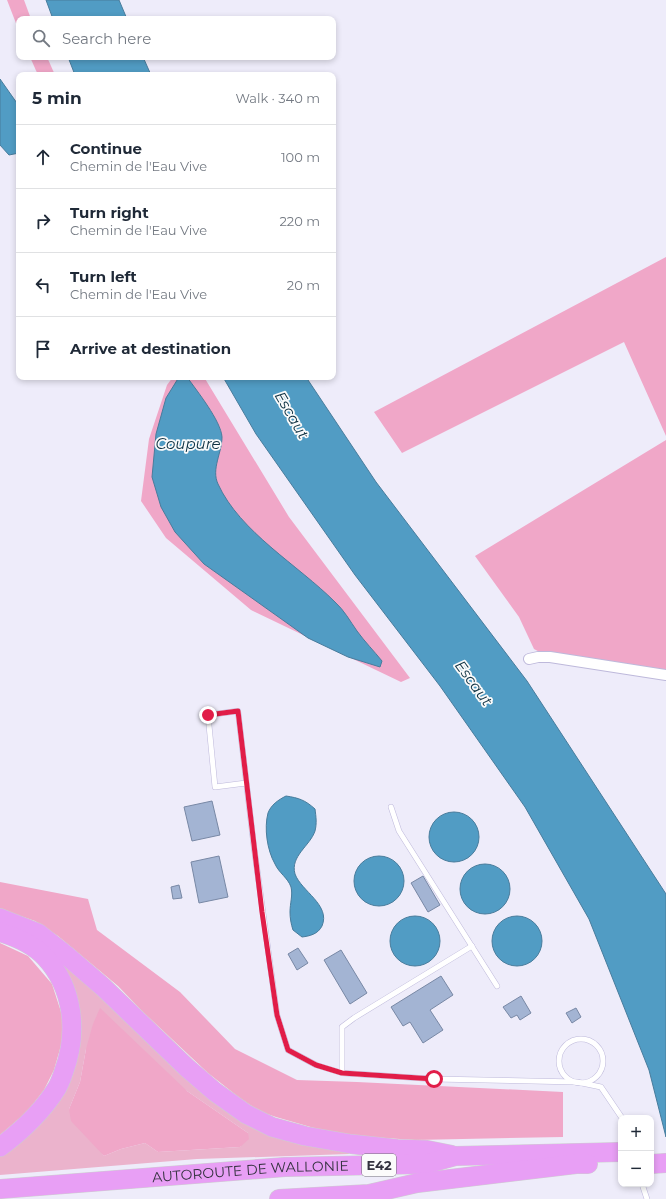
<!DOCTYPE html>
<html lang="en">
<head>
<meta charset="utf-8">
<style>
	:root { --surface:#fff; --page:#f6f6f7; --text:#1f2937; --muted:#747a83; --line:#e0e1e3 }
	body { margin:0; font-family:Montserrat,sans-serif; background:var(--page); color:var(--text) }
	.controls { position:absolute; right:12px; bottom:12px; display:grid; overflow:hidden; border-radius:8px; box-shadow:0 2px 6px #0003 }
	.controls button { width:36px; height:36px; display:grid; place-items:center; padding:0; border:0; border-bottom:1px solid var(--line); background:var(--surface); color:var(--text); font:20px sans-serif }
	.stop { position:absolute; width:12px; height:12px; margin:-9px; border:3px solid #e11d48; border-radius:50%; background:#fff }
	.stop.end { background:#e11d48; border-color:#fff; box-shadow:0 1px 4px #0008 }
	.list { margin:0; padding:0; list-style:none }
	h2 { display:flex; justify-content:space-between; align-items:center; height:52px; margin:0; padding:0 16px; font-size:17px }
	h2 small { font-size:13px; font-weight:400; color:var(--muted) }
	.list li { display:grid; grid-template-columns:26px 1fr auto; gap:12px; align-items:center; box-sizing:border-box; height:64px; padding:0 16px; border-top:1px solid var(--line) }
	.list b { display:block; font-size:15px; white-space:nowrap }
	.list p { margin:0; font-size:13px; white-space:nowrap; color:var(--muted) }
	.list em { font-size:13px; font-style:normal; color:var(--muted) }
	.icon { flex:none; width:22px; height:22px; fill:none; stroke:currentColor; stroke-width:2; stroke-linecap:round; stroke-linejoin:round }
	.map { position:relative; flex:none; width:666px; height:1199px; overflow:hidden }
	.search { position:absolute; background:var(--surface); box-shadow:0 2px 6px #0003; left:16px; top:16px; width:320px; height:44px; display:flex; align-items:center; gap:10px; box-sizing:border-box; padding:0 14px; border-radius:8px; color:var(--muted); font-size:15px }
	.panel { position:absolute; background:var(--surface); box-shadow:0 2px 6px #0003; left:16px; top:72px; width:320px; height:308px; border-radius:8px }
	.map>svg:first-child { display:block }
	.green { fill:#ebb3cc; fill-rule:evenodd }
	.forest { fill:#f0a7c8 }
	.water { fill:#519cc4; stroke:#487c9c }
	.building { fill:#a3b4d3; stroke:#7888a5 }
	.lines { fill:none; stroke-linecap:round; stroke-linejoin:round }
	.service-casing { stroke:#beb9db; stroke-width:6 }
	.minor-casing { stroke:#beb9db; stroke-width:12 }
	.motorway-casing { stroke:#ceced1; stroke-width:20 }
	.service { stroke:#fff; stroke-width:5 }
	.minor { stroke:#fff; stroke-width:10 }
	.motorway { stroke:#e89ff5; stroke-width:19 }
	.route { stroke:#e11d48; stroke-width:5 }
	.labels { text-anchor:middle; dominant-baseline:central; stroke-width:3.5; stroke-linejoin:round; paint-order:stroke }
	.shield { fill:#fbfbfb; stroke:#706e77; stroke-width:1 }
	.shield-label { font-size:13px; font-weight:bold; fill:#34323f }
	.street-label { font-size:14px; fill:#34323f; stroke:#fbfbfb }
	.water-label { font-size:15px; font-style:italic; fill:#0e3142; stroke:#fbfbfb }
</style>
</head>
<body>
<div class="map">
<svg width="666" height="1199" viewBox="0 0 666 1199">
	<rect width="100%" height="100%" fill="#eeecfa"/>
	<!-- green -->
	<path class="green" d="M43 943 231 1111 347 1149 349 1154 197 1159 0 1175V1154L76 1056ZM86 1049 187 1091 248 1133 240 1147 158 1152 145 1143 121 1149 104 1156 69 1109 80 1082Z"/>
	<!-- forest -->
	<g class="forest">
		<path d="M7 0H24L31 19H19V31Z"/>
		<path d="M30 57H47L55 75H38Z"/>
		<path d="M666 257V436L624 342 402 453 374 412Z"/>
		<path d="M173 377H204L289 517 410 678 401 682 251 610 166 538 141 501 149 439 167 385Z"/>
		<path d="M666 440V672L547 656 534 649 519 617 475 556Z"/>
		<path d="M0 882 88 899 97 930 180 992 235 1049 297 1080 357 1082 563 1092V1137L415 1140 355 1136 321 1130 276 1117 261 1112 241 1099 208 1073 142 1011 118 986 58 936 35 921 0 909Z"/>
		<path d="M0 943 28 956 52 984 62 1015V1042L54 1070 44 1090 27 1112 0 1135Z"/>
		<path d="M100 1008 187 1091 248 1133 249 1139 240 1147 158 1152 145 1143 121 1149 104 1156 71 1121 69 1109 80 1082 86 1049 93 1024Z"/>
	</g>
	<!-- water -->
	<g class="water">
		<path d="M46 0H119L127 19H53Z"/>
		<path d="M68 57H143L151 75H75Z"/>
		<path d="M0 79 19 106V153L9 155 0 145Z"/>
		<path d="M179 377H187C197 391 221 421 222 437 222 453 211 469 218 484 240 532 298 565 335 602 344 610 350 621 357 631 365 642 374 651 382 661L380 667 348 657 308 638 204 564 175 532 161 507 152 477 156 434 166 398Z"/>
		<path d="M223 377H306L376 482 527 681 666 894V1137L649 1070 589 919 525 807 440 686 355 575 256 434Z"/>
		<path d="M286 796C299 798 305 800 315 809 316 817 317 823 315 831 310 846 290 856 295 874 301 891 331 905 322 926 318 934 310 936 302 937L293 930C291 924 290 918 290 912 290 903 293 895 291 887 288 878 279 873 275 864 267 850 264 828 268 813 271 805 278 800 286 796Z"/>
		<circle cx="454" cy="837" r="25"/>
		<circle cx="379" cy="881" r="25"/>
		<circle cx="485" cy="889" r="25"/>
		<circle cx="517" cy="941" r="25"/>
		<circle cx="415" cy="941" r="25"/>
	</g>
	<!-- building -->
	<g class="building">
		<path d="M212 801 220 835 192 841 184 807Z"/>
		<path d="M219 856 228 897 199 903 191 862Z"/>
		<path d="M423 876 440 905 428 912 411 883Z"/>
		<path d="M179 885 182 898 173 899 171 887Z"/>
		<path d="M298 948 308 963 297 970 288 954Z"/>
		<path d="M341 950 367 993 350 1004 324 960Z"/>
		<path d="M441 976 453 995 430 1010 443 1030 423 1043 410 1022 403 1026 391 1007Z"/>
		<path d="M521 996 531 1013 520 1020 517 1015 511 1018 503 1007Z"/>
		<path d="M576 1008 581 1017 572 1023 566 1013Z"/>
	</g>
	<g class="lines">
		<defs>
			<g id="service">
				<path d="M246 783 215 787 208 715 238 711 254 847 277 1015 288 1050 316 1065 342 1073 434 1079 577 1082 601 1087 622 1118"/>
				<path d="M391 807 399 831 497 986"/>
				<circle cx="581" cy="1061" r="22"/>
				<path d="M342 1073V1027L354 1018 472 946"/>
				<path d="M642 1184 647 1199"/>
			</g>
			<path id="minor" d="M529 659 538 657H550L666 675"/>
			<g id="motorway">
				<path d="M0 918 38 933 66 955 103 987 186 1067 215 1092 246 1114 272 1127 305 1136 351 1144 397 1149 427 1150 452 1155"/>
				<path d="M0 932C16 937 33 944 45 957 74 988 78 1033 64 1071 62 1077 60 1083 57 1088 42 1112 23 1130 0 1147"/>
				<path d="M651 1164 666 1163"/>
				<path id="s1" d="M0 1189 285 1167 426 1164 455 1156 621 1152"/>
				<path d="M279 1199 369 1194 417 1183 576 1164H588"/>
			</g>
		</defs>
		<!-- service casing -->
		<use href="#service" class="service-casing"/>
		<!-- minor casing -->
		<use href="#minor" class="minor-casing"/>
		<!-- motorway casing -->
		<use href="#motorway" class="motorway-casing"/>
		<!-- service -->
		<use href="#service" class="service"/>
		<!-- minor -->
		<use href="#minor" class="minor"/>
		<!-- motorway -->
		<use href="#motorway" class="motorway"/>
	</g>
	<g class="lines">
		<!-- route -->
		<path class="route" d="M208 715 238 711 262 912 277 1015 288 1050 316 1065 342 1073 434 1079"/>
	</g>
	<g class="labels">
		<!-- shield labels -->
		<rect class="shield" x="362" y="1154" width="34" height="22" rx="3"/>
		<g class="shield-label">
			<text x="379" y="1165">E42</text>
		</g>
		<!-- street labels -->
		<g class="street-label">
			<text stroke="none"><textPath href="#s1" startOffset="251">AUTOROUTE DE WALLONIE</textPath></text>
		</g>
		<!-- water labels -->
		<g class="water-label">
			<text transform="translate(292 415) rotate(60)">Escaut</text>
			<text x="188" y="443">Coupure</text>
			<text transform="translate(474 683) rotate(54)">Escaut</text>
		</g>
	</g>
</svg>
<div class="controls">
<button>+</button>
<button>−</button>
</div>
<div class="stop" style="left:434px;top:1079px"></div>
<div class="stop end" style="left:208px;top:715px"></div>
<div class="search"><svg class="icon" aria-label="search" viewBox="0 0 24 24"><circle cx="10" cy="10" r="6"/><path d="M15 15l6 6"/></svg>Search here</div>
<section class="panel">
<h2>5 min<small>Walk · 340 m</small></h2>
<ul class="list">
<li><svg class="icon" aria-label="ahead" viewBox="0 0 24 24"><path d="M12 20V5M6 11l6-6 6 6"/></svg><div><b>Continue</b><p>Chemin de l'Eau Vive</p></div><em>100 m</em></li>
<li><svg class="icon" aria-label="right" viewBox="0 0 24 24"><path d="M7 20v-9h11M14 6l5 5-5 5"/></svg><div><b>Turn right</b><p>Chemin de l'Eau Vive</p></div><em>220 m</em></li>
<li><svg class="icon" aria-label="left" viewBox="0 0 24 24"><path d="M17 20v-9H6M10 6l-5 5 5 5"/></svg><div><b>Turn left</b><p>Chemin de l'Eau Vive</p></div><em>20 m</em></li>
<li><svg class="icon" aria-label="arrive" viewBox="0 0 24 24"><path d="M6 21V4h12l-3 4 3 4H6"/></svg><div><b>Arrive at destination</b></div></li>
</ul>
</section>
</div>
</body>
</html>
